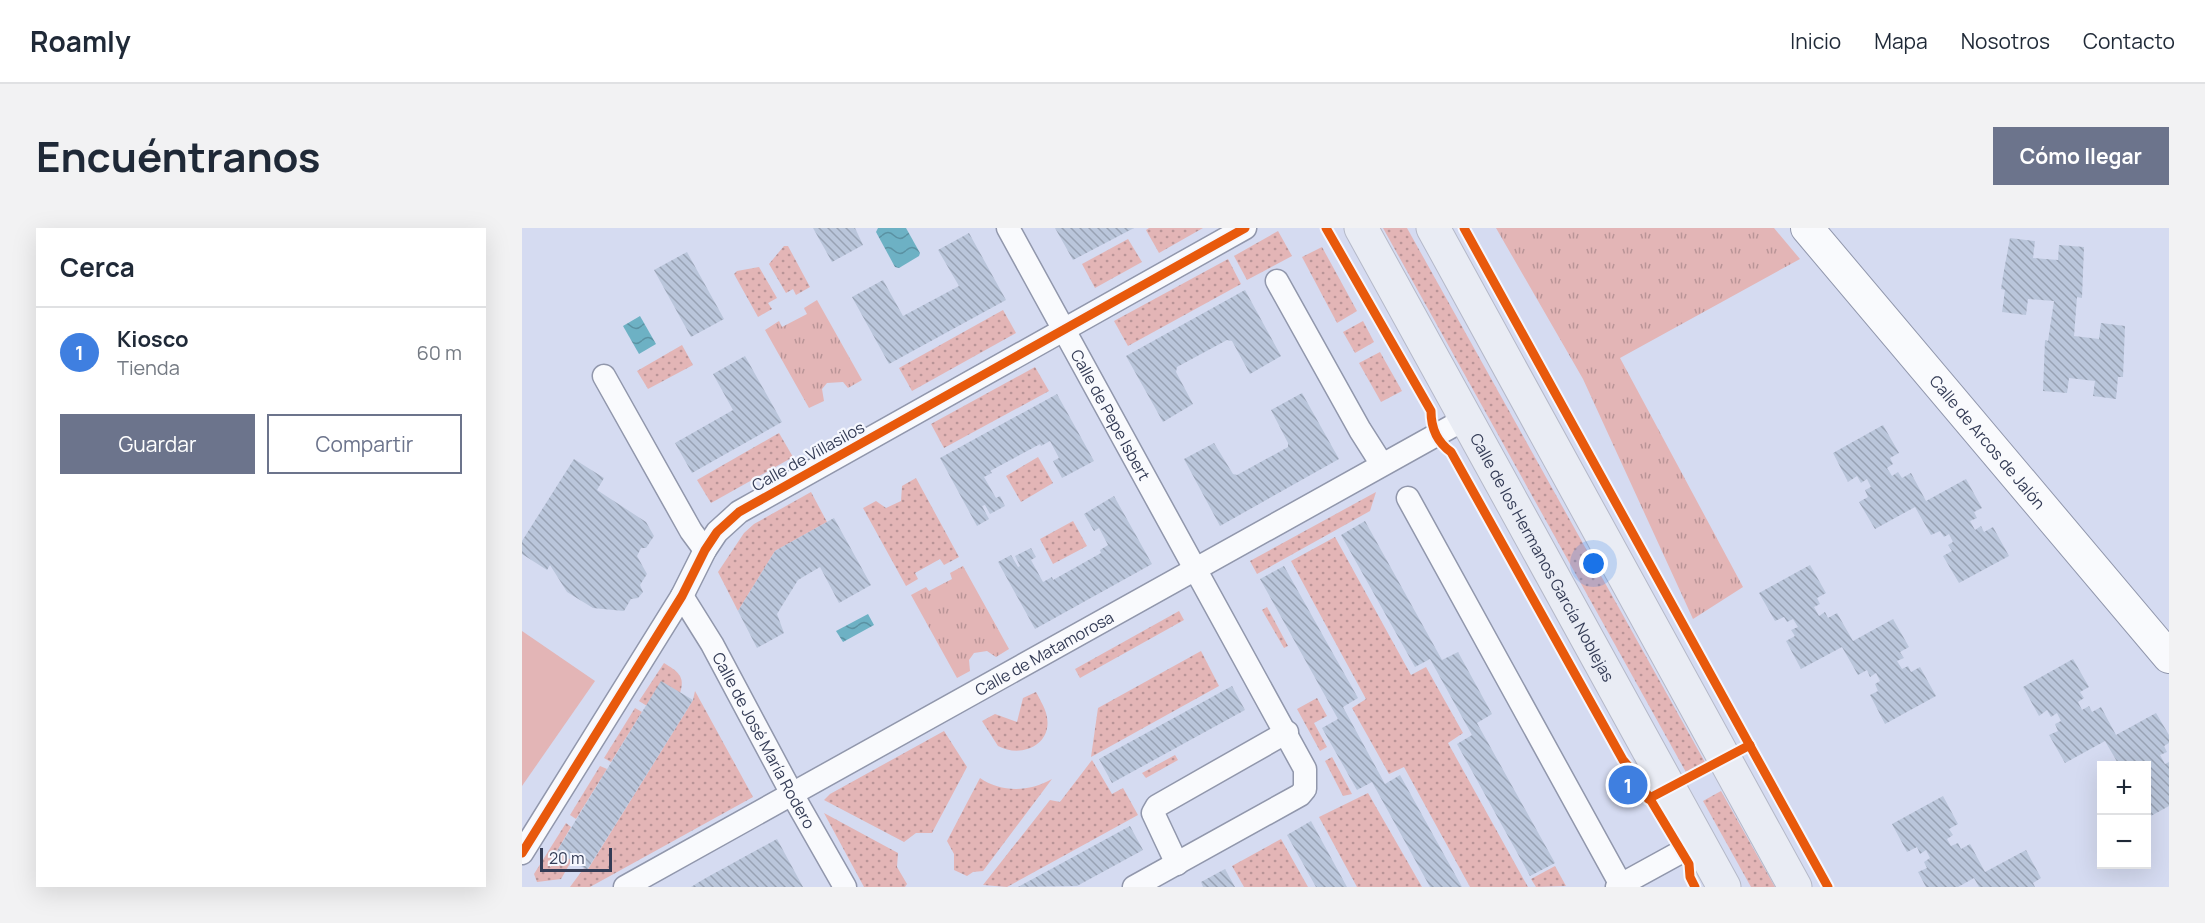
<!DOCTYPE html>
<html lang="es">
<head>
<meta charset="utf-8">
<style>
	:root { --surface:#fff; --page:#f2f2f3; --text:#1f2937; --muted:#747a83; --line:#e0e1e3; --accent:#6c748c }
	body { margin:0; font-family:Manrope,sans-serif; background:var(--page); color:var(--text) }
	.controls { position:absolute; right:18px; bottom:18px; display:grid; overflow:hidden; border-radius:0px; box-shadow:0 6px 24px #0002 }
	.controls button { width:54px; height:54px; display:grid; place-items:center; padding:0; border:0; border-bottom:2px solid var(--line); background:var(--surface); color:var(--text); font:30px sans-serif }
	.scale { position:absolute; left:18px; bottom:15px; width:72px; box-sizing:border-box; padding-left:6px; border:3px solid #343c56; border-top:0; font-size:16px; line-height:21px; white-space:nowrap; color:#343c56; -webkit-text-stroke:4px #f5f7fe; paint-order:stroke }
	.you { position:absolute; left:1072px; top:336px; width:21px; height:21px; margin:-15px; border:4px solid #fff; border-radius:50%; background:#1a73e8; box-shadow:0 0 0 9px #1a73e833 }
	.badge { display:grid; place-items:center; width:39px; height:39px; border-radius:50%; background:var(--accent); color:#fff; font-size:20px; font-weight:700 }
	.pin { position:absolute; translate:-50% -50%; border:3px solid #fff; box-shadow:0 2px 6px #0006 }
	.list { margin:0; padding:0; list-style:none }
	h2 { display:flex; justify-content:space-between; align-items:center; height:78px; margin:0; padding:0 24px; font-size:26px }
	h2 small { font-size:20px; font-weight:400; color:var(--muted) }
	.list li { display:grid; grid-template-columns:39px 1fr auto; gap:18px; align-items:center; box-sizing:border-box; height:90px; padding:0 24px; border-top:2px solid var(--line) }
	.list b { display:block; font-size:22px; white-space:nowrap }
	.list p { margin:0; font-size:20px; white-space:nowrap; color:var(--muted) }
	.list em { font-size:20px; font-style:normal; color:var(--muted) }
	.actions { display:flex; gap:12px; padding:18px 24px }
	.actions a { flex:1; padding:14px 0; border:2px solid var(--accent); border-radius:0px; text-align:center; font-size:21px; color:var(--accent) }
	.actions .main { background:var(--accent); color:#fff }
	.map { position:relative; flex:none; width:1647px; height:659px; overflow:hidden; border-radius:0px }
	header { display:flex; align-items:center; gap:36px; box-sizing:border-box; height:84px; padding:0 30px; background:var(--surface); border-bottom:2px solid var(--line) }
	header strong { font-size:28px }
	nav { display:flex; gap:33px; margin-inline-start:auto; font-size:21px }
	.intro { display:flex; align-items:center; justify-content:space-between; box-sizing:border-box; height:144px; padding:0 36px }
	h1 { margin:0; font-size:42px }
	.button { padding:15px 27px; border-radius:0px; background:var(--accent); color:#fff; font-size:21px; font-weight:700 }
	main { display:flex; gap:36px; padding:0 36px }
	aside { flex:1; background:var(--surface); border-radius:0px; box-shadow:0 6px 24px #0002 }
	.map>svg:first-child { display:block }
	.grass { fill:url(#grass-tufts) }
	.garden { fill:url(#garden-dots) }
	.pitch { fill:#e3b5b6 }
	.water { fill:url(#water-waves) }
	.building { fill:url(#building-back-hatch) }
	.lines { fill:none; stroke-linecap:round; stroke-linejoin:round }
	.street-casing { stroke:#9197ac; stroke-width:25 }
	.secondary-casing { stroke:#9197ac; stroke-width:34 }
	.primary-casing { stroke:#b5b9c8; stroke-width:35 }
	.street { stroke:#f9fafd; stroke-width:22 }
	.secondary { stroke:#f9fafd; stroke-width:32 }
	.primary { stroke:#e9ecf4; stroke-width:33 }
	.cycleway-casing { stroke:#f5f7fe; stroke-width:13 }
	.cycleway { stroke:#e8590c; stroke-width:9 }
	.labels { text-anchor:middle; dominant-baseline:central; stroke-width:4.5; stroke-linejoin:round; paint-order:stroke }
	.street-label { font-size:16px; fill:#343c56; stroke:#f5f7fe }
</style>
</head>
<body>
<header>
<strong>Roamly</strong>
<nav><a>Inicio</a><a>Mapa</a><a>Nosotros</a><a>Contacto</a></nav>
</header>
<div class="intro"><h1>Encuéntranos</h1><a class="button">Cómo llegar</a></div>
<main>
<aside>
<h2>Cerca<small></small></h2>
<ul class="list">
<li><span class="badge" style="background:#3f7fe0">1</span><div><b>Kiosco</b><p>Tienda</p></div><em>60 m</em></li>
</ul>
<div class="actions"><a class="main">Guardar</a><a>Compartir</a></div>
</aside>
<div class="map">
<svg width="1647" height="659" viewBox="0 0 1647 659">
	<defs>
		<pattern id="grass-tufts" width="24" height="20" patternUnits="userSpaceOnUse" patternTransform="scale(1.5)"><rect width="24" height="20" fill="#e3b5b6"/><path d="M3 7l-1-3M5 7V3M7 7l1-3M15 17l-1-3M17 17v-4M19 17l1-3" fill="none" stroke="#b99497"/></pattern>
		<pattern id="garden-dots" width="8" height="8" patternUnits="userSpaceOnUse" patternTransform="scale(1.5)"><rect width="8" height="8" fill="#e3b5b6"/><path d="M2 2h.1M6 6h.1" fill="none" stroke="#b99497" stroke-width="1.8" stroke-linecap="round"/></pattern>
		<pattern id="water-waves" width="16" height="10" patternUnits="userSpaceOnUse" patternTransform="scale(1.5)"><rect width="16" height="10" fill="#6db1c4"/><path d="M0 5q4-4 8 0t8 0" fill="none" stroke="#5a91a2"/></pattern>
		<pattern id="building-back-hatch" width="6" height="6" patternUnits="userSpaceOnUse" patternTransform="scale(1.5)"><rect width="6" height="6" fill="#bac6db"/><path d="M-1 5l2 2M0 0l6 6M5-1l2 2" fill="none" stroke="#98a2b4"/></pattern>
	</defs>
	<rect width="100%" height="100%" fill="#d5dbf1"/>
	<!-- grass -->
	<g class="grass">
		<path d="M974 0H1252L1278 31 1098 130 1221 359 1171 391 1061 151Z"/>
		<path d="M295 72 340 152 326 160 321 154 305 155 300 161 302 173 287 180 243 102 257 93 260 99 285 86 282 80Z"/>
		<path d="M441 338 487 421 474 429 465 423 452 425 447 432 448 443 435 450 389 367 404 359 407 363 430 351 428 345Z"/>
	</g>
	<!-- garden -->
	<g class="garden">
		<path d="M627 0H681L637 25 624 2Z"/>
		<path d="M861 0H885L1184 536 1165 546Z"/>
		<path d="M756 3 770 28 725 52 712 28Z"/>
		<path d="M606 11 620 34 573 60 560 36Z"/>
		<path d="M262 18H266L288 59 274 67 271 61 264 65 247 36Z"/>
		<path d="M800 19 835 83 815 95 780 29Z"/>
		<path d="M706 31 719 56 606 118 592 93Z"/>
		<path d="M237 39 255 70 246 75 250 81 236 89 212 46 215 43Z"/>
		<path d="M481 82 494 105 390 163 377 140Z"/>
		<path d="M841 93 852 114 833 125 821 104Z"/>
		<path d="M160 117 171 137 126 161 115 143Z"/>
		<path d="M858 124 880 163 859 174 837 135Z"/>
		<path d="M513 139 527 163 422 220 409 196Z"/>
		<path d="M257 205 271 229 189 275 175 252Z"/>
		<path d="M516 229 531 255 499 274 484 248Z"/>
		<path d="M394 250 437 329 422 337 418 331 393 345 396 351 384 358 341 280 354 273 364 280 379 273 380 258Z"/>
		<path d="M289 264 305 294 253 323 216 383 196 344 222 305 232 296Z"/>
		<path d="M854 264 848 283 735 346 728 333Z"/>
		<path d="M551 293 565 318 531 336 518 311Z"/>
		<path d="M813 309 889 447 904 439 941 505 926 515 1006 659H948L882 539 867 546 830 480 844 471 769 333Z"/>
		<path d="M745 379 766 418 762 420 740 382Z"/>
		<path d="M657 383 662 392 558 450 553 441Z"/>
		<path d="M679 423 697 458 569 529 576 480Z"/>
		<path d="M142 435C155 443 164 448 158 465L125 478 117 473Z"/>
		<path d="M173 463 231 569 68 659H48L62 640 66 641 171 472Z"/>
		<path d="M514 464C517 470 522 478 524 485 533 516 500 531 476 518L460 493 473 486 495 494 501 470Z"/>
		<path d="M795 470 805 488 792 495 805 519 798 523 775 481Z"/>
		<path d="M113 480 120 484 89 534 82 530Z"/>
		<path d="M422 503 445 539 410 605H394L382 614 302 572 308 566Z"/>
		<path d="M653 527 656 532 624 550 620 545Z"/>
		<path d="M810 529 830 566 821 568 803 533Z"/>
		<path d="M570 532 590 566 601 560 616 587 485 659 461 657 528 572 538 574Z"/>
		<path d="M78 538 85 541 54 591 48 587Z"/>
		<path d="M458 550C480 565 507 564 530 551L461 643 451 644 445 648 432 642V626L425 613Z"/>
		<path d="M1199 563 1253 659H1229L1181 573Z"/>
		<path d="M846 565 900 659H835L797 589Z"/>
		<path d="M302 585 376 625 375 639 385 656 383 659H342Z"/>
		<path d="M44 595 49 599 35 623 50 632 39 651 15 654 12 646Z"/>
		<path d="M759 611 786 659H722L710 638Z"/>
		<path d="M1033 638 1044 658 1014 659 1009 651Z"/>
	</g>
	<!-- pitch -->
	<path class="pitch" d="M0 403 73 453 0 558Z"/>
	<!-- water -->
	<g class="water">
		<path d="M356 0H384L398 25 397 28 377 40 373 39 354 4Z"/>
		<path d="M118 88 134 116 117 126 101 98Z"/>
		<path d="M346 386 352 397 321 414 314 403Z"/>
	</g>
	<!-- building -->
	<g class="building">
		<path d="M291 0H333L341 17 310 34Z"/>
		<path d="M533 0H612L551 32Z"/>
		<path d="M447 5 484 72 367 136 330 69 361 52 381 88 437 58 416 22Z"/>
		<path d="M1488 10 1513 13 1511 30 1536 32 1537 17 1562 19 1560 70 1555 69 1552 108 1577 111 1579 95 1603 98 1601 149H1596L1594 171 1571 168 1573 153 1547 150 1545 165 1521 163 1523 112 1526 113 1532 73 1506 71 1504 87 1480 84 1483 62 1479 61 1481 48Z"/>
		<path d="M165 24 202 91 169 109 132 42Z"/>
		<path d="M723 62 759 128 728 146 710 113 705 112 655 139 654 144 671 176 641 194 604 128Z"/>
		<path d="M223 128 260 194 170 245 153 215 211 182 191 146Z"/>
		<path d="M780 165 817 231 698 298 662 231 692 215 711 246 715 247 766 219V215L749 182Z"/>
		<path d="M535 166 572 233 540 250 531 233 537 230 528 213 519 218 518 216 468 243 470 245 462 249 474 270 478 268 483 278 468 286 463 277 460 278 467 291 455 298 418 230Z"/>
		<path d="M1361 197 1377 225 1368 230 1371 236 1365 240 1370 248 1376 244 1380 250 1389 245 1404 273 1444 251 1460 280 1452 284 1455 290 1448 293 1453 302 1459 298 1462 304 1471 299 1487 328 1437 355 1421 328 1430 323 1426 317 1431 314 1427 306 1422 309 1418 303 1409 307 1393 279 1353 301 1337 274 1346 269 1343 262 1349 259 1345 251 1339 255 1335 248 1326 254 1311 225Z"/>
		<path d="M52 231 82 250 75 262 124 294 132 308 124 320H119L115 328 125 346 118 357 121 364 116 370 109 371 102 383 71 380 45 364 28 337 25 342 0 326V313Z"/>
		<path d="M592 268 630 336 513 401 476 334 489 327 496 339 498 338 493 328 509 320 514 329 509 332 521 354 530 349 531 352 579 325 578 322 586 317 577 300 572 303 562 286Z"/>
		<path d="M312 290 349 357 317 375 298 339 276 352 255 386 262 405 235 420 216 383 253 323Z"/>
		<path d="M843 293 920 432 936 424 970 486 955 495 1033 635 1008 648 935 516 950 507 908 431 893 439 819 307Z"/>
		<path d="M1288 337 1304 365 1295 370 1298 376 1292 379 1297 388 1303 384 1306 390 1315 385 1331 413 1371 391 1387 419 1378 424 1382 430 1375 433 1380 441 1386 438 1389 444 1398 439 1414 468 1363 496 1348 467 1356 463 1353 456 1358 453 1354 445 1348 449 1345 442 1336 447 1320 419 1279 441 1264 413 1273 408 1269 402 1276 399 1271 391 1265 394 1262 389 1253 393 1237 365Z"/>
		<path d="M762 338 836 470 821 479 863 556 878 547 940 659H908L850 554 835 562 800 500 816 491 738 351Z"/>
		<path d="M1551 431 1567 459 1558 464 1562 470 1556 474 1560 482 1567 478 1570 484 1579 479 1594 507 1634 485 1647 507V515L1642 518 1645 524 1638 527 1643 536 1647 534V578L1627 589 1624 537H1597L1583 513 1543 535 1527 507 1536 503 1533 496 1539 493 1535 485 1529 489 1525 482 1517 488 1501 459Z"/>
		<path d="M139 453 171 472 65 642 35 623Z"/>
		<path d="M710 458 723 482 590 555 577 531Z"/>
		<path d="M1107 550 1112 560 1105 563 1101 554Z"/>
		<path d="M1421 568 1436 596 1427 601 1431 607 1425 611 1429 618 1436 615 1439 621 1448 616 1463 644 1504 622 1519 650 1511 655 1513 659H1457L1452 650 1436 659H1404L1396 644 1405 640 1402 634 1408 630 1404 622 1398 626 1395 619 1385 624 1370 596Z"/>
		<path d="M789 593 825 659H794L765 607Z"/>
		<path d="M608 598 621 622 555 658 496 659Z"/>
		<path d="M255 611 281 659H169L182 651Z"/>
		<path d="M703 641 713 659H681L679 654Z"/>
	</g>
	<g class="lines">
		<defs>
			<g id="street">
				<path id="s1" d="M486 0 783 541V561L778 567 612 659"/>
				<path d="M755 53 838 202 859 235"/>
				<path d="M82 148 169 303 183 322"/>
				<path d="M886 270 1099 657"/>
				<path id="s2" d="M160 368 190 416 270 566 323 659"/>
				<path d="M0 625 160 368 183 322 195 304 217 284 723 0"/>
				<path d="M655 636 631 585 635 578 765 504"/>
				<path id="s3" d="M103 659 943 191"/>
				<path d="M1095 659 1177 614"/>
			</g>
			<g id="secondary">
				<path id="s4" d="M1285 0 1647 429"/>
			</g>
			<g id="primary">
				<path id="s5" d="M839 0 1202 659"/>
				<path d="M911 0 1273 659"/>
			</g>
		</defs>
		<!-- street casing -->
		<use href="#street" class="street-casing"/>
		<!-- secondary casing -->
		<use href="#secondary" class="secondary-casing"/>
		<!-- primary casing -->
		<use href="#primary" class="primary-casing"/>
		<!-- street -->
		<use href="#street" class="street"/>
		<!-- secondary -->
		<use href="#secondary" class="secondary"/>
		<!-- primary -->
		<use href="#primary" class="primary"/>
		<defs>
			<g id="cycleway">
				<path d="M804 0 909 183C909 200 915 214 929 224L1101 532 1113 546 1167 636 1168 649 1173 659"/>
				<path d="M942 0 1306 659"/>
				<path d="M1126 571 1228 517"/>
				<path d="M0 625 160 368 183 322 195 304 217 284 723 0"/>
			</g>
		</defs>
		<!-- cycleway casing -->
		<use href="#cycleway" class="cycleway-casing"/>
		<!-- cycleway -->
		<use href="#cycleway" class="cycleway"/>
	</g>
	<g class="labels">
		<!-- street labels -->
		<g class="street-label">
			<text stroke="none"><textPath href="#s1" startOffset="213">Calle de Pepe Isbert</textPath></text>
			<text stroke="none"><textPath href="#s4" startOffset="280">Calle de Arcos de Jalón</textPath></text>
			<text transform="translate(286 228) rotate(-29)">Calle de Villasilos</text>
			<text stroke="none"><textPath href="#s5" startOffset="376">Calle de los Hermanos García Noblejas</textPath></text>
			<text stroke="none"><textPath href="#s3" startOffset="480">Calle de Matamorosa</textPath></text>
			<text stroke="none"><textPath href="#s2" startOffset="166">Calle de José María Rodero</textPath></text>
		</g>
	</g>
</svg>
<div class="controls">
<button>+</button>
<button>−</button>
</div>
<div class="scale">20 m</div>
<div class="you"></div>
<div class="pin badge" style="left:1106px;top:557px;background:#3f7fe0">1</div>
</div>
</main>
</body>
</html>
